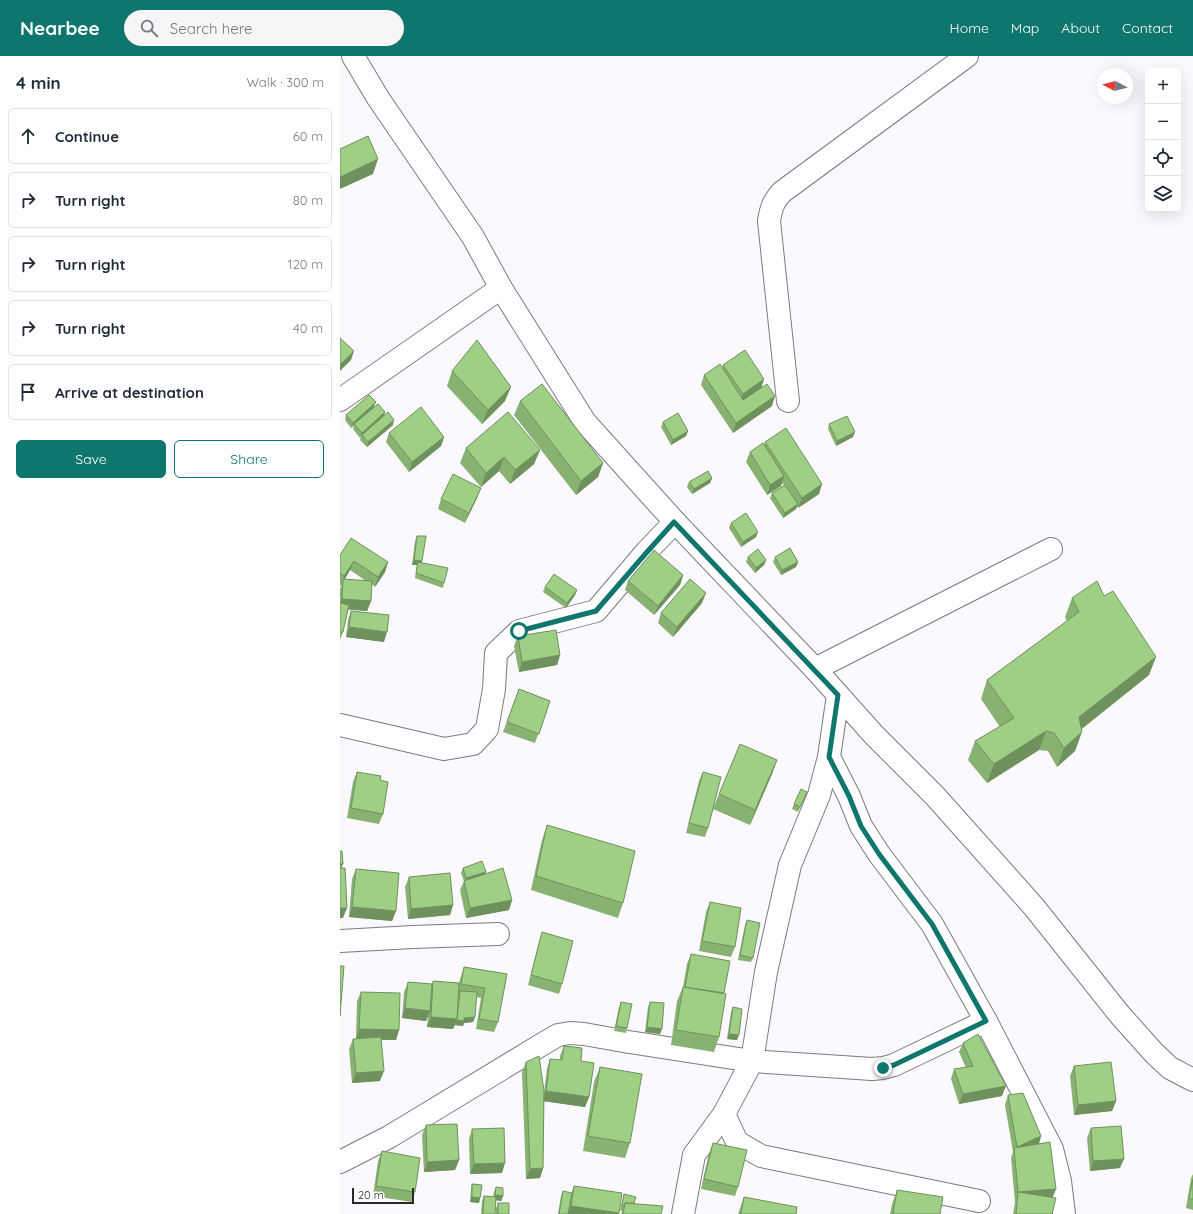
<!DOCTYPE html>
<html lang="en">
<head>
<meta charset="utf-8">
<style>
	:root { --surface:#fff; --page:#f6f6f7; --text:#1f2937; --muted:#747a83; --line:#e0e1e3; --accent:#0f766e }
	body { margin:0; font-family:Quicksand,sans-serif; background:var(--page); color:var(--text) }
	.controls { position:absolute; right:12px; top:12px; display:grid; overflow:hidden; border-radius:6px; box-shadow:0 4px 16px #0002 }
	.controls button { width:36px; height:36px; display:grid; place-items:center; padding:0; border:0; border-bottom:1px solid var(--line); background:var(--surface); color:var(--text); font:20px sans-serif }
	.compass { position:absolute; left:757px; top:12px; width:36px; height:36px; border-radius:50%; background:var(--surface); box-shadow:0 4px 16px #0002; rotate:277deg }
	.scale { position:absolute; left:12px; bottom:10px; width:62px; box-sizing:border-box; padding-left:4px; border:2px solid #29272a; border-top:0; font-size:11px; line-height:14px; white-space:nowrap; color:#29272a; -webkit-text-stroke:3px #fff; paint-order:stroke }
	.stop { position:absolute; width:12px; height:12px; margin:-9px; border:3px solid #0f766e; border-radius:50%; background:#fff }
	.stop.end { background:#0f766e; border-color:#fff; box-shadow:0 1px 4px #0008 }
	.list { margin:0; padding:0; list-style:none }
	h2 { display:flex; justify-content:space-between; align-items:center; height:52px; margin:0; padding:0 16px; font-size:17px }
	h2 small { font-size:13px; font-weight:400; color:var(--muted) }
	.list li { display:grid; grid-template-columns:26px 1fr auto; gap:12px; align-items:center; box-sizing:border-box; height:56px; margin:0 8px 8px; padding:0 8px; border:1px solid var(--line); border-radius:6px }
	.list b { display:block; font-size:15px; white-space:nowrap }
	.list em { font-size:13px; font-style:normal; color:var(--muted) }
	.actions { display:flex; gap:8px; padding:12px 16px }
	.actions a { flex:1; padding:9px 0; border:1px solid var(--accent); border-radius:6px; text-align:center; font-size:14px; color:var(--accent) }
	.actions .main { background:var(--accent); color:#fff }
	.icon { flex:none; width:22px; height:22px; fill:none; stroke:currentColor; stroke-width:2; stroke-linecap:round; stroke-linejoin:round }
	.map { position:relative; flex:none; width:853px; height:1158px; overflow:hidden }
	header { display:flex; align-items:center; gap:24px; box-sizing:border-box; height:56px; padding:0 20px; background:var(--accent); color:#fff }
	header strong { font-size:19px }
	nav { display:flex; gap:22px; margin-inline-start:auto; font-size:14px }
	.search { width:280px; height:36px; background:var(--page); display:flex; align-items:center; gap:10px; box-sizing:border-box; padding:0 14px; border-radius:22px; color:var(--muted); font-size:15px }
	main { display:flex }
	aside { flex:1; background:var(--surface) }
	.map>svg:first-child { display:block }
	.lines { fill:none; stroke-linecap:round; stroke-linejoin:round }
	.minor-casing { stroke:#7e7982; stroke-width:24 }
	.minor { stroke:#fff; stroke-width:22 }
	.wall { fill:#88b272; fill-rule:evenodd }
	.shaded-wall { fill:#6f915d }
	.building { fill:#9ecf85; stroke:#6f915d }
	.route { stroke:#0f766e; stroke-width:5 }
</style>
</head>
<body>
<header>
<strong>Nearbee</strong>
<div class="search"><svg class="icon" aria-label="search" viewBox="0 0 24 24"><circle cx="10" cy="10" r="6"/><path d="M15 15l6 6"/></svg>Search here</div>
<nav><a>Home</a><a>Map</a><a>About</a><a>Contact</a></nav>
</header>
<main>
<aside>
<h2>4 min<small>Walk · 300 m</small></h2>
<ul class="list">
<li><svg class="icon" aria-label="ahead" viewBox="0 0 24 24"><path d="M12 20V5M6 11l6-6 6 6"/></svg><div><b>Continue</b></div><em>60 m</em></li>
<li><svg class="icon" aria-label="right" viewBox="0 0 24 24"><path d="M7 20v-9h11M14 6l5 5-5 5"/></svg><div><b>Turn right</b></div><em>80 m</em></li>
<li><svg class="icon" aria-label="right" viewBox="0 0 24 24"><path d="M7 20v-9h11M14 6l5 5-5 5"/></svg><div><b>Turn right</b></div><em>120 m</em></li>
<li><svg class="icon" aria-label="right" viewBox="0 0 24 24"><path d="M7 20v-9h11M14 6l5 5-5 5"/></svg><div><b>Turn right</b></div><em>40 m</em></li>
<li><svg class="icon" aria-label="arrive" viewBox="0 0 24 24"><path d="M6 21V4h12l-3 4 3 4H6"/></svg><div><b>Arrive at destination</b></div></li>
</ul>
<div class="actions"><a class="main">Save</a><a>Share</a></div>
</aside>
<div class="map">
<svg width="853" height="1158" viewBox="0 0 853 1158">
	<rect width="100%" height="100%" fill="#fbf8fe"/>
	<g class="lines">
		<defs>
			<g id="minor">
				<path d="M13 0 38 42 133 181 161 232 245 366 335 466 475 613 534 679 595 740 694 851 780 959 814 997 830 1012 853 1024"/>
				<path d="M0 344 161 232"/>
				<path d="M448 345 429 165C431 152 433 146 442 136L627 0"/>
				<path d="M475 613 711 493"/>
				<path d="M498 639 489 701 509 740 521 770 539 798 592 868 646 965 712 1093 720 1125 724 1158"/>
				<path d="M0 669 104 693 133 688 147 673 154 633 156 597 179 575 256 555 307 495 335 466"/>
				<path d="M0 885 73 881 158 878"/>
				<path d="M384 1058 397 1086 421 1100 639 1145"/>
				<path d="M0 1106 49 1081 206 986 218 979 230 977 244 978 289 986 412 1005 532 1013 543 1012 554 1009 646 965"/>
				<path d="M343 1158 354 1099 384 1058 412 1005 426 916 450 809 479 739 489 701"/>
			</g>
		</defs>
		<!-- minor casing -->
		<use href="#minor" class="minor-casing"/>
		<!-- minor -->
		<use href="#minor" class="minor"/>
	</g>
	<!-- wall -->
	<g class="wall">
		<path d="M383 309 421 332 432 350 393 377 361 329 364 319 382 312Z"/>
		<path d="M112 315 165 345 142 368 107 330Z"/>
		<path d="M180 345 263 407 258 421 236 439 174 359Z"/>
		<path d="M34 351 45 356 44 360 53 369 27 391 20 384 21 380 20 382 13 373 14 369 11 372 5 364 6 359Z"/>
		<path d="M323 366 348 375 346 380 331 389 321 371Z"/>
		<path d="M489 368 513 381 496 390 488 373Z"/>
		<path d="M49 377 104 381 101 390 69 416 46 386Z"/>
		<path d="M425 386 479 438 458 452 457 450 456 453 443 462 430 442 432 437 444 429 442 427 441 430 427 439 406 406 410 396 424 389Z"/>
		<path d="M126 392 200 394 194 408 170 428 159 415 141 431 120 407Z"/>
		<path d="M372 422 370 427 352 438 347 431 349 426Z"/>
		<path d="M141 432 137 442 125 467 98 453 101 443Z"/>
		<path d="M391 467 416 481 401 491 389 472Z"/>
		<path d="M77 480 81 507 104 527 103 532 75 522 77 509H72L75 485Z"/>
		<path d="M0 499 48 506 45 516 35 531 32 528 31 545 27 555 8 553 3 576 0 584V533L2 528 1 530 0 529ZM10 514 26 525 5 523Z"/>
		<path d="M408 501 426 504 424 509 415 517 406 506Z"/>
		<path d="M435 501 458 506 456 511 441 519 433 506Z"/>
		<path d="M343 519 340 529 314 559 285 534 288 525Z"/>
		<path d="M205 531 237 534 235 539 226 552 203 536Z"/>
		<path d="M764 540 809 619 742 673 735 695 717 711 708 695 699 694 647 727 628 704 635 685 660 671 641 643 647 624 727 565 725 561 732 542Z"/>
		<path d="M362 547 333 581 318 567 321 557Z"/>
		<path d="M11 555 44 586 6 581 8 564Z"/>
		<path d="M178 580 220 599 217 609 179 616 174 590Z"/>
		<path d="M179 633 210 645 195 687 163 676Z"/>
		<path d="M437 704 432 718 410 769 373 753 379 738Z"/>
		<path d="M17 716 40 724 43 758 39 768 7 762 13 726Z"/>
		<path d="M363 716 368 772 365 781 346 777 359 725Z"/>
		<path d="M465 741 458 756 452 753 454 748Z"/>
		<path d="M207 769 283 847 278 862 191 834 202 784Z"/>
		<path d="M123 812 146 816 145 817 172 844 169 854 126 862 120 834 124 825 121 817Z"/>
		<path d="M16 813 56 855 52 865 9 861 12 823Z"/>
		<path d="M69 821 113 849 110 859 68 863 65 831Z"/>
		<path d="M370 846 395 891 391 901 359 895 366 856Z"/>
		<path d="M407 864 413 902 411 906 398 904 405 869Z"/>
		<path d="M202 876 222 928 219 938 188 929 199 886Z"/>
		<path d="M351 898 384 937 379 981 374 996 331 989 337 945 343 931 347 908Z"/>
		<path d="M124 911 167 918 158 966 154 976 136 973 141 942 136 941 135 961 133 966 124 967 123 970 115 969 116 966 113 973 87 971 88 960 86 965 62 962 64 936 68 926 92 928 93 925 119 927 121 920Z"/>
		<path d="M21 936 59 974 56 984H41L40 1025 12 1027 9 993 13 983H16L17 945Z"/>
		<path d="M281 946 287 972 286 977 274 975 279 951Z"/>
		<path d="M310 946 322 973 320 978 305 976 308 951Z"/>
		<path d="M393 951 397 984 387 983 391 956Z"/>
		<path d="M623 987 662 1040 619 1048 611 1023 614 1013 626 1012 619 996Z"/>
		<path d="M224 990 241 1005 249 1041 245 1051 204 1045 203 1112 200 1122 186 1123 182 1016 186 1006 204 1036 207 1013 210 1003 220 1004V1000Z"/>
		<path d="M734 1010 776 1045 772 1055 734 1059 730 1020Z"/>
		<path d="M260 1011 290 1087 285 1102 243 1095 254 1026Z"/>
		<path d="M668 1039 701 1080 699 1088 716 1133 712 1142V1158H673L675 1146 671 1102 673 1096 665 1049Z"/>
		<path d="M86 1069 119 1104 115 1114 84 1116 82 1079Z"/>
		<path d="M751 1072 780 1112 750 1115 747 1082Z"/>
		<path d="M132 1073 162 1117 130 1118 129 1083Z"/>
		<path d="M373 1087 398 1131 395 1140 361 1133 369 1097Z"/>
		<path d="M42 1095 75 1136 72 1146 33 1140 38 1105Z"/>
		<path d="M853 1118V1154L846 1152 851 1122Z"/>
		<path d="M132 1128 140 1142 139 1147 130 1146 131 1133Z"/>
		<path d="M234 1130 279 1157V1158H228L230 1148 228 1158H218L221 1140 223 1135 231 1138Z"/>
		<path d="M156 1131 163 1140 161 1145 156 1144 155 1158H141L142 1145 144 1140 153 1141 154 1136Z"/>
		<path d="M557 1134 600 1158H550L552 1148Z"/>
		<path d="M284 1138 294 1147 321 1158H281L282 1155 280 1154Z"/>
		<path d="M404 1141 456 1158H398Z"/>
		<path d="M158 1147 169 1158H156V1152Z"/>
	</g>
	<!-- shaded-wall -->
	<g class="shaded-wall">
		<path d="M38 103 33 118 0 133V121Z"/>
		<path d="M14 295 11 304 0 315V309Z"/>
		<path d="M424 323 421 333 399 348 403 338Z"/>
		<path d="M171 331 165 345 142 368 148 354Z"/>
		<path d="M435 340 432 350 393 377 396 367Z"/>
		<path d="M36 346 34 351 14 368V369L11 372 13 367Z"/>
		<path d="M45 356 43 361 22 379 20 382 22 377Z"/>
		<path d="M54 364 53 369 27 391 28 386Z"/>
		<path d="M348 375 346 380 331 389 333 384Z"/>
		<path d="M515 376 513 381 496 390 497 385Z"/>
		<path d="M104 381 101 390 69 416 72 406Z"/>
		<path d="M200 394 194 408 170 428 175 414Z"/>
		<path d="M164 401 159 415 141 431 146 417Z"/>
		<path d="M263 407 258 421 236 439 241 425Z"/>
		<path d="M444 420 441 430 427 439 430 429Z"/>
		<path d="M372 422 370 427 352 438 354 433Z"/>
		<path d="M482 428 479 438 458 452 462 442Z"/>
		<path d="M141 432 137 442 125 467 129 457Z"/>
		<path d="M458 448 456 453 443 462 445 457Z"/>
		<path d="M418 476 416 481 401 491 403 486Z"/>
		<path d="M74 504 82 505 80 510 78 506 77 509H72Z"/>
		<path d="M426 504 424 509 415 517 416 512Z"/>
		<path d="M14 505 10 514 3 526V523L1 530 4 520Z"/>
		<path d="M48 506 45 516 35 531 38 521Z"/>
		<path d="M458 506 456 511 441 519 442 514Z"/>
		<path d="M343 519 340 529 314 559 318 550Z"/>
		<path d="M237 534 235 539 226 552 227 547Z"/>
		<path d="M366 537 362 547 333 581 337 571Z"/>
		<path d="M2 543 31 545 27 555 0 553V547Z"/>
		<path d="M9 571 47 576 44 586 6 581Z"/>
		<path d="M220 599 217 609 179 616 182 606Z"/>
		<path d="M816 601 809 619 732 680 739 661Z"/>
		<path d="M706 675 699 694 647 727 654 708Z"/>
		<path d="M742 676 735 695 717 711 724 692Z"/>
		<path d="M437 704 432 718 410 769 415 754Z"/>
		<path d="M0 808H3L1 813H0Z"/>
		<path d="M146 816 144 821 125 827 126 822Z"/>
		<path d="M172 844 169 854 126 862 130 852Z"/>
		<path d="M113 849 110 859 68 863 71 853Z"/>
		<path d="M12 851 56 855 52 865 9 861Z"/>
		<path d="M0 852H7L3 862H0Z"/>
		<path d="M65 952 90 955 86 965 62 962Z"/>
		<path d="M91 961 117 963 113 973 87 971Z"/>
		<path d="M135 961 133 966 124 967 123 970 115 969 117 964 124 962Z"/>
		<path d="M307 971 322 973 320 978 305 976Z"/>
		<path d="M19 973 59 974 56 984 16 983Z"/>
		<path d="M389 978 399 979 397 984 387 983Z"/>
		<path d="M44 1015 40 1025 12 1027 16 1017Z"/>
		<path d="M666 1030 662 1040 619 1048 623 1038Z"/>
		<path d="M206 1035 249 1041 245 1051 202 1045Z"/>
		<path d="M776 1045 772 1055 734 1059 738 1049Z"/>
		<path d="M701 1080 698 1090 675 1100 677 1091Z"/>
		<path d="M784 1103 780 1112 750 1115 753 1105Z"/>
		<path d="M119 1104 115 1114 84 1116 87 1106Z"/>
		<path d="M165 1107 162 1117 130 1118 134 1108Z"/>
		<path d="M203 1112 200 1122 186 1123 190 1113Z"/>
		<path d="M716 1133 712 1143 678 1136Z"/>
		<path d="M155 1139 163 1140 161 1145 153 1144Z"/>
		<path d="M132 1141 140 1142 139 1147 130 1146Z"/>
		<path d="M231 1150 279 1157V1158H228Z"/>
	</g>
	<!-- building -->
	<g class="building">
		<path d="M28 80 38 103 0 121V93Z"/>
		<path d="M0 282 14 295 0 309Z"/>
		<path d="M137 284 171 331 148 354 112 315Z"/>
		<path d="M405 294 424 323 403 338 383 309Z"/>
		<path d="M380 308 403 344 427 328 435 340 396 367 364 319Z"/>
		<path d="M202 328 263 407 241 425 180 345Z"/>
		<path d="M29 339 36 346 13 367 6 359Z"/>
		<path d="M38 348 45 356 22 377 14 368Z"/>
		<path d="M81 351 104 381 72 406 49 377Z"/>
		<path d="M48 356 54 364 28 386 22 379Z"/>
		<path d="M168 356 200 394 175 414 164 401 146 417 126 392Z"/>
		<path d="M338 357 348 375 333 384 323 366Z"/>
		<path d="M507 360 515 376 497 385 489 368Z"/>
		<path d="M446 372 482 428 462 442 425 386Z"/>
		<path d="M423 387 444 420 430 429 410 396Z"/>
		<path d="M368 415 372 422 354 433 349 426Z"/>
		<path d="M113 418 141 432 129 457 101 443Z"/>
		<path d="M445 429 458 448 445 457 432 437Z"/>
		<path d="M406 457 418 476 403 486 391 467Z"/>
		<path d="M77 480H86L82 505 74 504Z"/>
		<path d="M11 482 48 506 38 521 14 505 4 520 0 517V499Z"/>
		<path d="M450 492 458 506 442 514 435 501Z"/>
		<path d="M418 493 426 504 416 512 408 501Z"/>
		<path d="M314 494 343 519 318 550 288 525Z"/>
		<path d="M78 506 108 512 104 527 76 517Z"/>
		<path d="M214 518 237 534 227 547 205 531Z"/>
		<path d="M3 523 32 525 31 545 2 543Z"/>
		<path d="M350 523 366 537 337 571 321 557Z"/>
		<path d="M757 525 764 540 773 535 816 601 739 661 742 676 724 692 714 677 706 675 654 708 635 685 674 662 647 624 739 556 732 542Z"/>
		<path d="M0 547 9 549 3 576H0Z"/>
		<path d="M11 555 49 559 47 576 9 571Z"/>
		<path d="M216 574 220 599 182 606 178 580Z"/>
		<path d="M179 633 210 645 199 678 167 666Z"/>
		<path d="M400 688 437 704 415 754 379 738Z"/>
		<path d="M17 716 41 720 40 724 48 726 43 758 11 752Z"/>
		<path d="M363 716 381 721 368 772 349 767Z"/>
		<path d="M461 733 467 736 460 751 454 748Z"/>
		<path d="M207 769 295 795 283 847 196 820Z"/>
		<path d="M0 795H2L3 808H0Z"/>
		<path d="M142 805 146 816 126 822 123 812Z"/>
		<path d="M0 812H5L7 852H0Z"/>
		<path d="M163 812 172 844 130 852 124 825Z"/>
		<path d="M16 813 59 817 56 855 12 851Z"/>
		<path d="M110 817 113 849 71 853 69 821Z"/>
		<path d="M370 846 401 852 395 891 362 885Z"/>
		<path d="M407 864 420 867 413 902 400 899Z"/>
		<path d="M202 876 233 885 222 928 191 919Z"/>
		<path d="M351 898 390 905 384 937 345 931Z"/>
		<path d="M0 910H4L0 960Z"/>
		<path d="M124 911 167 918 158 966 139 963 145 932 121 928Z"/>
		<path d="M93 925 119 927 117 963 91 961Z"/>
		<path d="M68 926 92 928 90 955 65 952Z"/>
		<path d="M343 931 386 938 379 981 336 974Z"/>
		<path d="M120 935 137 936 135 961 124 962V965L117 964Z"/>
		<path d="M21 936 60 937 59 974 19 973Z"/>
		<path d="M281 946 292 948 287 972 276 970Z"/>
		<path d="M310 946 324 947 322 973 307 971Z"/>
		<path d="M393 951 402 953 399 979 389 978Z"/>
		<path d="M638 978 666 1030 623 1038 614 1013 633 1010 623 987Z"/>
		<path d="M41 981 44 1015 16 1017 13 983Z"/>
		<path d="M224 990 242 992 241 1005 254 1007 249 1041 206 1035 210 1003 222 1004Z"/>
		<path d="M199 1000 204 1035 203 1112 190 1113 186 1006Z"/>
		<path d="M771 1006 776 1045 738 1049 734 1010Z"/>
		<path d="M260 1011 302 1018 290 1087 248 1080Z"/>
		<path d="M683 1037 701 1080 677 1091 668 1039Z"/>
		<path d="M117 1068 119 1104 87 1106 86 1069Z"/>
		<path d="M781 1070 784 1103 753 1105 751 1072Z"/>
		<path d="M164 1072 165 1107 134 1108 132 1073Z"/>
		<path d="M710 1086 716 1133 678 1136 674 1092Z"/>
		<path d="M373 1087 407 1094 398 1131 364 1123Z"/>
		<path d="M42 1095 80 1102 75 1136 36 1130Z"/>
		<path d="M853 1123V1143H849Z"/>
		<path d="M132 1128 142 1129 140 1142 132 1141Z"/>
		<path d="M234 1130 282 1137 279 1157 231 1150Z"/>
		<path d="M156 1131 163 1132V1140L155 1139Z"/>
		<path d="M557 1134 603 1141 600 1158H553Z"/>
		<path d="M223 1135 232 1137 228 1158H219Z"/>
		<path d="M678 1136 716 1142 712 1158H676Z"/>
		<path d="M284 1138 296 1141 294 1147H285L284 1150 282 1149Z"/>
		<path d="M144 1140 156 1141 155 1158H143Z"/>
		<path d="M404 1141 457 1151 456 1158H401Z"/>
		<rect x="158" y="1147" width="11" height="11"/>
		<path d="M285 1147 323 1150 321 1158H283Z"/>
	</g>
	<g class="lines">
		<!-- route -->
		<path class="route" d="M179 575 256 555 307 496 334 466 498 639 489 701 509 740 521 770 539 798 592 868 646 965 554 1009 543 1012"/>
	</g>
</svg>
<div class="controls">
<button>+</button>
<button>−</button>
<button><svg class="icon" aria-label="locate" viewBox="0 0 24 24"><circle cx="12" cy="12" r="6"/><path d="M12 2v4M12 18v4M2 12h4M18 12h4"/></svg></button>
<button><svg class="icon" aria-label="layers" viewBox="0 0 24 24"><path d="M12 4l9 5-9 5-9-5zM3 14l9 5 9-5"/></svg></button>
</div>
<svg class="compass" viewBox="-18 -18 36 36"><path d="M0-13l5 13h-10z" fill="#e53935"/><path d="M0 13l5-13h-10z" fill="#747a83"/></svg>
<div class="scale">20 m</div>
<div class="stop" style="left:179px;top:575px"></div>
<div class="stop end" style="left:543px;top:1012px"></div>
</div>
</main>
</body>
</html>
